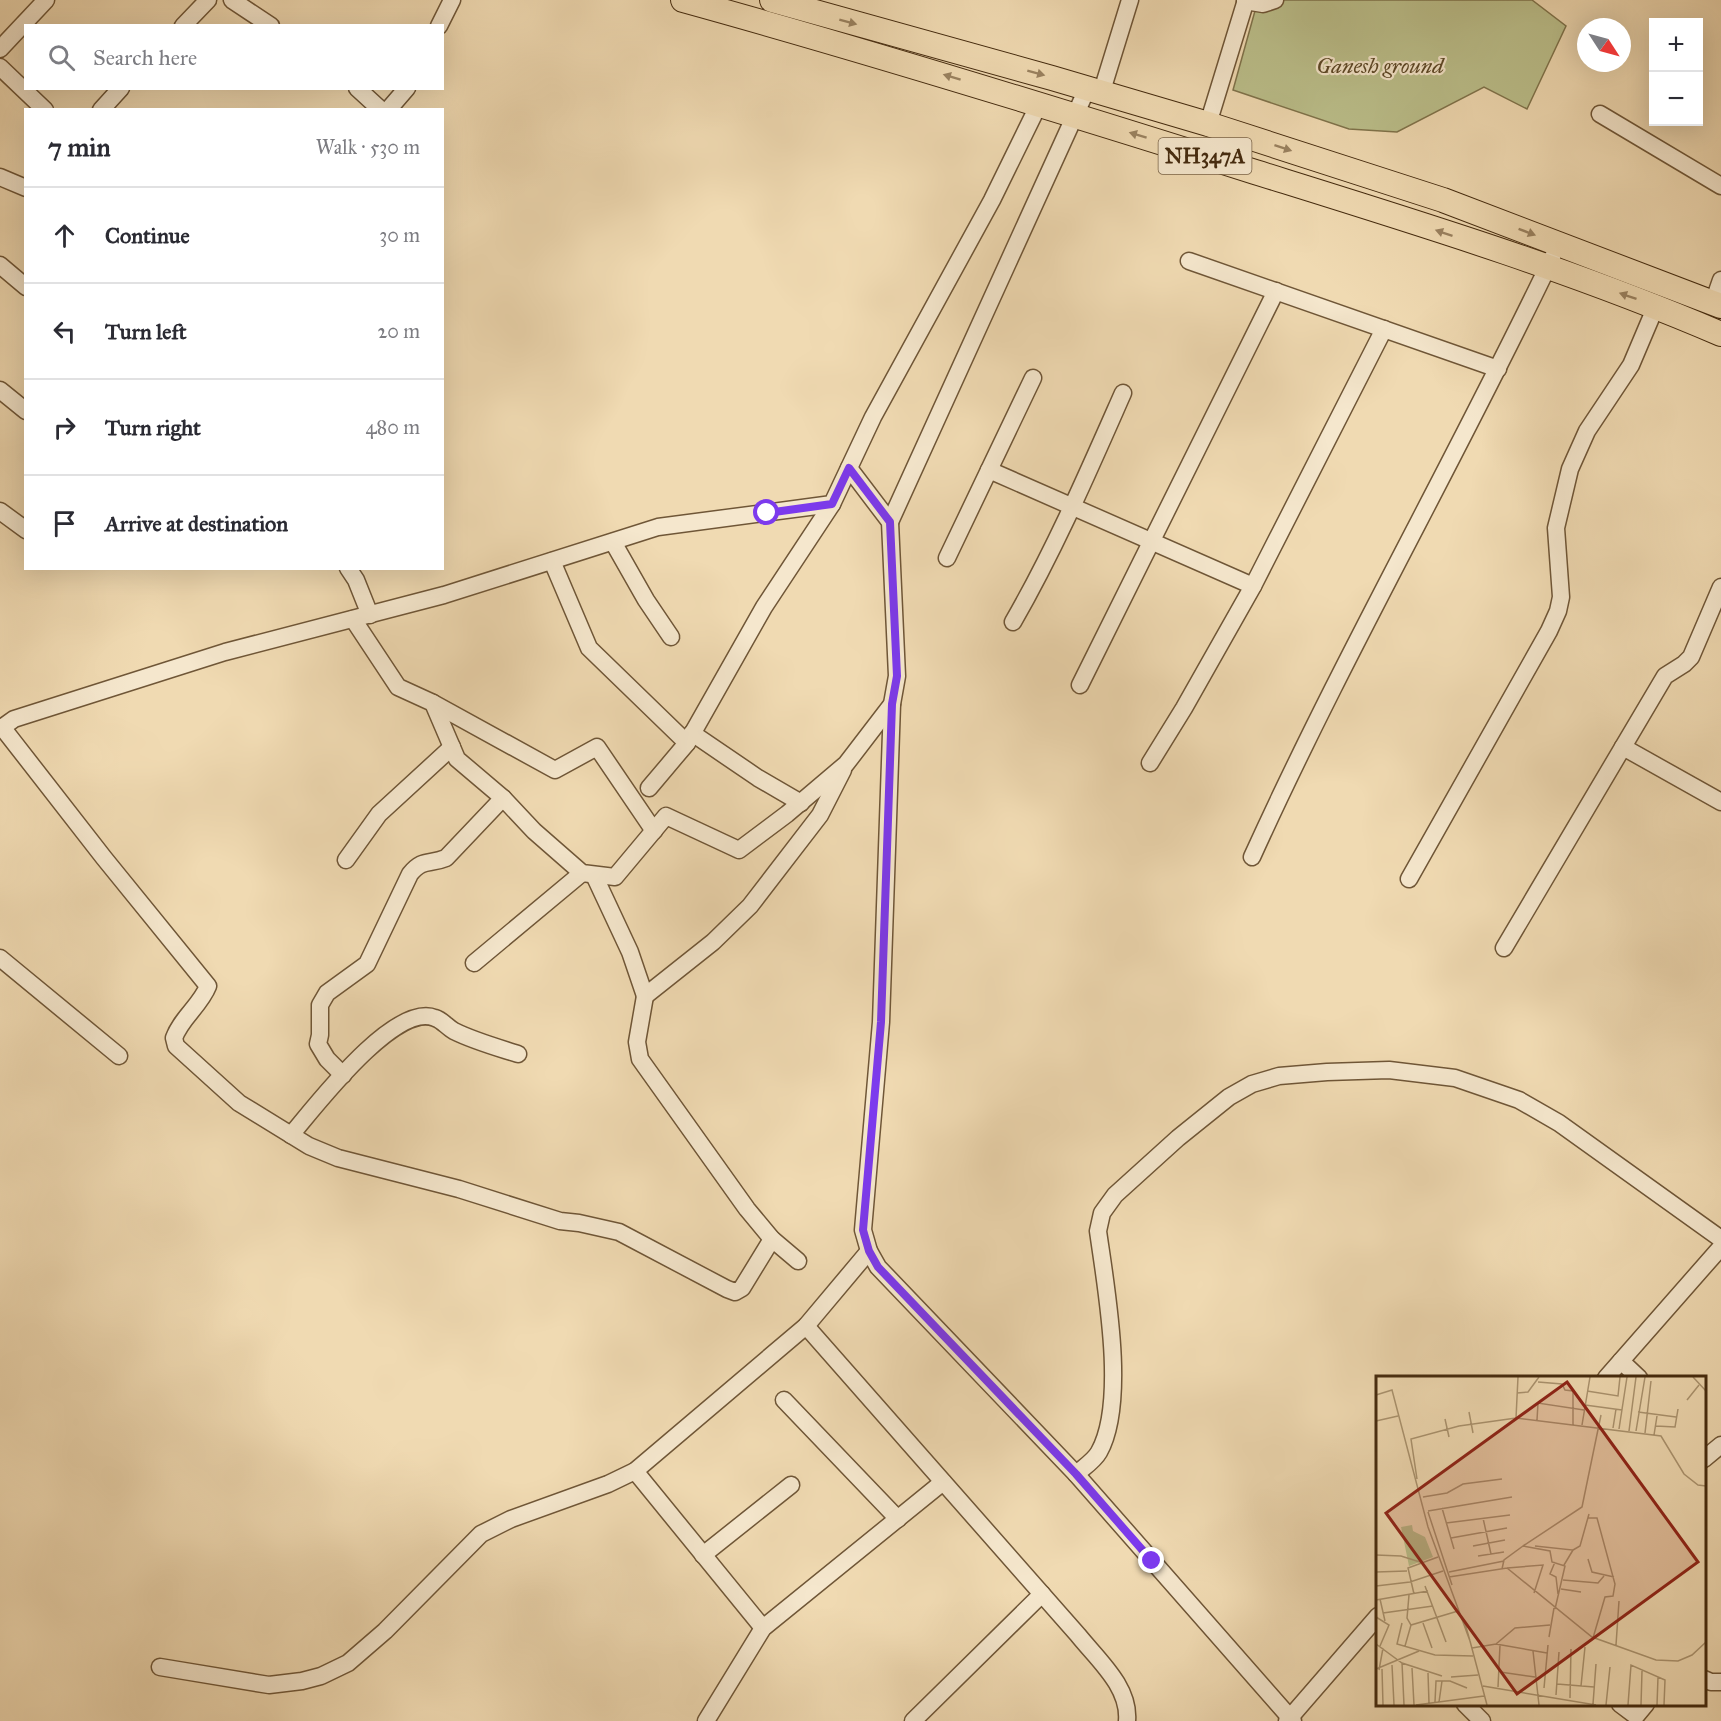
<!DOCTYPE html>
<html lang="en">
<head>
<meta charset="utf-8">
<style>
	:root { --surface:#fff; --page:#f7f7f7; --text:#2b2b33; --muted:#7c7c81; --line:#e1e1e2 }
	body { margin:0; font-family:"IM FELL Great Primer",serif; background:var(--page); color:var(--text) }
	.controls { position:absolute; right:18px; top:18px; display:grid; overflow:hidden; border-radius:0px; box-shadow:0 6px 24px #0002 }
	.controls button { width:54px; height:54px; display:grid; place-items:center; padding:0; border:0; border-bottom:2px solid var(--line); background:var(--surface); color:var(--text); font:30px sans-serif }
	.compass { position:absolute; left:1577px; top:18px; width:54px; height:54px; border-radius:50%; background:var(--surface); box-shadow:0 6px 24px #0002; rotate:126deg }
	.stop { position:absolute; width:18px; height:18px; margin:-14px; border:4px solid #7c3aed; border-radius:50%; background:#fff }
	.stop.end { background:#7c3aed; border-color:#fff; box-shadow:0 2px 6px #0008 }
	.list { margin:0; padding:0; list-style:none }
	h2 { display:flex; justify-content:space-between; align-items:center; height:78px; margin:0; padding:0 24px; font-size:26px }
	h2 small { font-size:20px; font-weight:400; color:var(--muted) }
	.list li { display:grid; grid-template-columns:39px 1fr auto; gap:18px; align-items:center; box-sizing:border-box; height:96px; padding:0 24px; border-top:2px solid var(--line) }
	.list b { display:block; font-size:22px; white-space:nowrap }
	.list em { font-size:20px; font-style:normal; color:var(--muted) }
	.icon { flex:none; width:33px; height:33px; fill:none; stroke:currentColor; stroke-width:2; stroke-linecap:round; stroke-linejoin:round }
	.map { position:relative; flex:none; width:1721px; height:1721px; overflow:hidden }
	.search { position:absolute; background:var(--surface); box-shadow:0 6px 24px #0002; left:24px; top:24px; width:420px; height:66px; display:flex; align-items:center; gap:15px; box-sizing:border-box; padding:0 21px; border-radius:0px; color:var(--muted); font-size:22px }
	.panel { position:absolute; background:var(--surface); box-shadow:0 6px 24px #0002; left:24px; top:108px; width:420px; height:462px; border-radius:0px }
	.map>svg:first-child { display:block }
	.green { fill:#bbbf8b; stroke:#80744c; stroke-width:1.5 }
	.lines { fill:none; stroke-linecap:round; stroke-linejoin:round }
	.minor-casing { stroke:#6f5637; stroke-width:19 }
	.highway-casing { stroke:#442a0e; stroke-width:26 }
	.minor { stroke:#f5e7cd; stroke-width:16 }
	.highway { stroke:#f0dab2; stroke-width:24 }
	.oneway { fill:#9a8260 }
	.route { stroke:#7c3aed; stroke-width:8 }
	.labels { text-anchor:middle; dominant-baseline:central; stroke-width:4.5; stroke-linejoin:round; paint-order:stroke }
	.shield { fill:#f5e7cd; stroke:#796347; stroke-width:1.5 }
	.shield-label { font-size:21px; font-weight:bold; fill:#442a0e }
	.park-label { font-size:22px; font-style:italic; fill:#5c4827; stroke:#f5e7cd }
	.inset-road { fill:none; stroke:#ab9470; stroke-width:1.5 }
	.view { fill:#8f2418; fill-opacity:0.15; stroke:#8f2418; stroke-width:3 }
	.inset-edge { fill:none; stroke:#442a0e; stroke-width:3 }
</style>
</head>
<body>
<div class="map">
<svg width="1721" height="1721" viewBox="0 0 1721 1721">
	<rect width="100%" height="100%" fill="#f0dab2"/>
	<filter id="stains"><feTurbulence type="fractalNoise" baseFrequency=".00333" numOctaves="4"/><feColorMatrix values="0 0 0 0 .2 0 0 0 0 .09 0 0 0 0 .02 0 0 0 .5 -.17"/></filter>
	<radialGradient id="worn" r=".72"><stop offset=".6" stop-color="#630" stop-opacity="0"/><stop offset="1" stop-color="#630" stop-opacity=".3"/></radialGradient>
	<!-- green -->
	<path class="green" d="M1258 0H1532L1566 26 1527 109 1484 87 1397 132 1349 129 1233 90Z"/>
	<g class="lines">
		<defs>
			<g id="minor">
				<path d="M232 0 271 26"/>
				<path d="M1245 1 1263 4 1275 0"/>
				<path d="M183 26 208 0"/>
				<path d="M439 26 452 0"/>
				<path d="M0 49 46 0"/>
				<path d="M0 67 45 110"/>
				<path d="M357 88 381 110"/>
				<path d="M1101 94 1130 0"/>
				<path d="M101 110 121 88"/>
				<path d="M388 110 407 88"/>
				<path d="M1600 114 1721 186"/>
				<path d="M1208 124 1246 0"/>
				<path d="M0 177 26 188"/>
				<path d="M1189 261 1498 369"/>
				<path d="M0 265 26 287"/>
				<path d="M1713 303 1721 280"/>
				<path d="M0 390 26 411"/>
				<path d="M989 470 1253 586"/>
				<path d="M0 511 26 530"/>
				<path d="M890 522 1087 89"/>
				<path d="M613 542 646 600 671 637"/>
				<path d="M947 558 1033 378"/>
				<path d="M552 561 589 648 687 743 764 607 832 504"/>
				<path d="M348 568 356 580 370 615"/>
				<path d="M353 619 398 687 433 703 457 759 503 798 534 831 582 873 615 877 666 816 739 850 787 814 846 764 892 704 897 676 890 522 849 468"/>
				<path d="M1013 622C1055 549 1089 470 1123 393"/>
				<path d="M1080 685 1276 291"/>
				<path d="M433 703 555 770 597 747 654 831"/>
				<path d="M892 704 881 1022 863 1230 869 1251 878 1267 1076 1474 1293 1721"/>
				<path d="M2 727 104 858 208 986C200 1006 181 1018 174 1038L176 1046 239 1103 309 1146 338 1158 459 1189 560 1221 579 1223 619 1232 727 1289 735 1292 742 1288 772 1239"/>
				<path d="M0 729 14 719 225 652 444 595 658 527 832 504 873 417 992 200 1039 104"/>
				<path d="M692 733 758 778 801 803"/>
				<path d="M1623 747 1721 802"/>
				<path d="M1150 763 1184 708 1253 586 1384 329"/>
				<path d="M649 788 687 743"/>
				<path d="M1252 857C1344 654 1456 459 1552 258"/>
				<path d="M346 860 379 814 452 747"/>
				<path d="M594 875 630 952 645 996 713 942 750 906 820 815 843 770"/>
				<path d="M1409 879 1549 631 1558 611 1561 597 1556 528 1570 469 1587 431 1631 365 1656 306"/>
				<path d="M1504 948 1665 676 1684 664 1691 657 1721 587"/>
				<path d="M0 958 119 1056"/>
				<path d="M474 963 582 873"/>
				<path d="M645 996 637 1042 640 1059 747 1209 772 1239 798 1261"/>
				<path d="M343 1075 327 1059 318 1044 320 1035V1005L327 993 367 964 410 874C423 858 429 865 446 858L503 798"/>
				<path d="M291 1135C314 1108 395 1001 435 1018 442 1020 447 1027 454 1031 474 1041 496 1047 518 1054"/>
				<path d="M806 1326 1078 1635C1098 1660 1130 1687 1127 1721"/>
				<path d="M1621 1361 1639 1378"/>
				<path d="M1606 1378 1721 1247"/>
				<path d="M784 1400 898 1519"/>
				<path d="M1704 1459 1721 1445"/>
				<path d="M635 1471 763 1628"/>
				<path d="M1076 1474C1084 1467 1094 1461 1099 1452 1127 1402 1106 1288 1098 1231L1102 1213 1115 1195 1178 1138 1229 1097 1252 1084 1279 1076 1327 1072 1389 1070 1455 1078 1519 1100 1559 1123 1721 1239"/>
				<path d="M703 1555 791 1485"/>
				<path d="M160 1667 269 1685 302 1681 321 1676 348 1663 385 1631 481 1534 511 1519 608 1484 635 1471 806 1326 869 1251"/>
				<path d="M1704 1679 1711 1682H1721"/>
				<path d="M1465 1704 1482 1721"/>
				<path d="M1620 1704 1636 1716 1646 1704"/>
				<path d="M706 1721 763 1628 943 1482"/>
				<path d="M913 1721 1042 1594"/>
				<path d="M1287 1721 1378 1616"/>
			</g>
			<g id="highway">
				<path d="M683 0C875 53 1065 112 1255 172 1412 221 1570 269 1721 334"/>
				<path d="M772 0 1052 78 1208 124 1443 200 1721 306"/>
			</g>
		</defs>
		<!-- minor casing -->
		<use href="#minor" class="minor-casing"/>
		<!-- highway casing -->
		<use href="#highway" class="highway-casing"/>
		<!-- minor -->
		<use href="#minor" class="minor"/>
		<!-- highway -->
		<use href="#highway" class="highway"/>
	</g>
	<!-- one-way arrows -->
	<defs><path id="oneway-solid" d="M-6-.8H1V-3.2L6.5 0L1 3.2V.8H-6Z" transform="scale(1.5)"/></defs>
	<g class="oneway">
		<use href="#oneway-solid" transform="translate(848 22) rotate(15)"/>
		<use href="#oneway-solid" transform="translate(1036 73) rotate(15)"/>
		<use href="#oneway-solid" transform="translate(952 77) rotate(-163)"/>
		<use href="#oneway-solid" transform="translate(1138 135) rotate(-163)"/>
		<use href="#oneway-solid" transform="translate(1283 148) rotate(18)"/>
		<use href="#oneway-solid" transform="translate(1527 232) rotate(21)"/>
		<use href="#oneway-solid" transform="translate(1444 233) rotate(-161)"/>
		<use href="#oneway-solid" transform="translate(1628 296) rotate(-161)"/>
	</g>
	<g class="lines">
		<!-- route -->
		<path class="route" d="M767 513 832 504 849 468 890 522 897 676 892 704 881 1022 863 1230 869 1251 878 1267 1076 1474 1152 1561"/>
	</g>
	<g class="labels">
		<!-- shield labels -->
		<rect class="shield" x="1158.5" y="138" width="93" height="36" rx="4.5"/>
		<g class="shield-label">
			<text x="1205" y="156">NH347A</text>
		</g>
		<!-- park labels -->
		<g class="park-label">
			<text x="1380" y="65">Ganesh ground</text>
		</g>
	</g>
	<!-- overview -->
	<g transform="translate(1376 1376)">
		<rect width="330" height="330" fill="#f0dab2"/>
		<path d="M36 149 37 155 49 161 57 181 33 190 25 151Z" fill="#bbbf8b"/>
		<path class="inset-road" d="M317 1 330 15M162 6 186 8 189 14 197 15V49M211 15 242 20 244 1M141 17 152 16 163 1M0 19 16 14 52 151 94 265 111 329M311 24 323 9M209 29 246 34M93 36 97 57M262 36 300 41M140 42 142 1M69 43 73 61M161 44 162 27 208 34M0 45 22 40M206 49 214 1M280 50 299 51 302 33M237 52 240 33M243 53 251 1M253 55 260 1M260 55 269 1M269 57 275 5M278 59 281 40M41 103 35 63 83 50 140 42 285 60 308 98 322 109 330 110M47 121 71 117 87 108 126 103M66 132 78 173M52 135 136 121M52 136 76 209M107 142 115 178M212 142H221L239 208 237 220 229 221 217 262M70 147 134 139M75 162 131 152M97 170 129 164M147 170 206 131 225 39M159 170 197 174 188 189M197 174 204 170 213 138M0 179 25 180 47 187M102 180 128 176M212 183 216 196 238 201M179 186 174 198 180 201 182 218M131 192 167 189 158 217M126 193 128 184 147 170 174 175 176 186 189 190 179 233M0 196 31 195M73 196 128 185M73 201 131 192 216 261 280 284 302 285 316 279 330 266M187 204 222 207 228 200M0 210 34 206 67 195M49 210 70 266M185 213 205 216M38 218 32 192 62 181M33 219 31 242 35 249 82 235M4 223 9 245M0 224 52 215M7 237 57 230M0 241 13 249 4 270M88 244 94 265M26 247 21 268 59 279 97 280M47 247 56 272M173 261 178 232M0 268 26 287 66 300M120 268 139 252 174 249M240 269 243 225M29 270 35 249M96 272 120 268 171 277M157 275 163 329M26 287 28 329M16 289 18 329M36 292 38 329M0 293 43 275M6 293 7 329M3 294 7 272M124 296 159 301M52 297 53 327M75 301 102 299M181 308 218 311M107 310 220 329M205 310 209 271M122 311 124 269M168 312 172 269M180 319 183 276M194 322 195 273M59 326 60 305H74L91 312M63 326 66 305M217 328 220 288M40 329 108 320M230 329 234 291M252 329 255 289 289 304 288 329M265 329 266 295M281 329 282 301"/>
		<path class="view" d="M191 6 322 186 141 318 10 137Z"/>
		<rect width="330" height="330" class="inset-edge"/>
	</g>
	<rect width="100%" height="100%" filter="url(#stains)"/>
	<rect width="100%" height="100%" fill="url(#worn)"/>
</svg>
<div class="controls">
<button>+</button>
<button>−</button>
</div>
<svg class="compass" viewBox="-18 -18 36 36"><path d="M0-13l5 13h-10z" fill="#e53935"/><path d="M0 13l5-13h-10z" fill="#7c7c81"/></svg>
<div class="stop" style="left:767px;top:513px"></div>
<div class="stop end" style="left:1152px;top:1561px"></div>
<div class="search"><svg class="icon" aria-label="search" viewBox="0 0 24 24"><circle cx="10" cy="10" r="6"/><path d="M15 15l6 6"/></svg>Search here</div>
<section class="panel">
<h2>7 min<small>Walk · 530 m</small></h2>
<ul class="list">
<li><svg class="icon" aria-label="ahead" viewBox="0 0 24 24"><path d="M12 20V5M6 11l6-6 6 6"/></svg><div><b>Continue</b></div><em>30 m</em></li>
<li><svg class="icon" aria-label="left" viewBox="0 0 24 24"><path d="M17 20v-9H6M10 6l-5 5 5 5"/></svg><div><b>Turn left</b></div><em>20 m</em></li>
<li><svg class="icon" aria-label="right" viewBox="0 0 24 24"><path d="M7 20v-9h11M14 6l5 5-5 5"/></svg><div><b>Turn right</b></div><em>480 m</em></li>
<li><svg class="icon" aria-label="arrive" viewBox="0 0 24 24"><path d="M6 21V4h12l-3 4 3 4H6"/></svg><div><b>Arrive at destination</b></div></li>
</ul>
</section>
</div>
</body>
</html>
